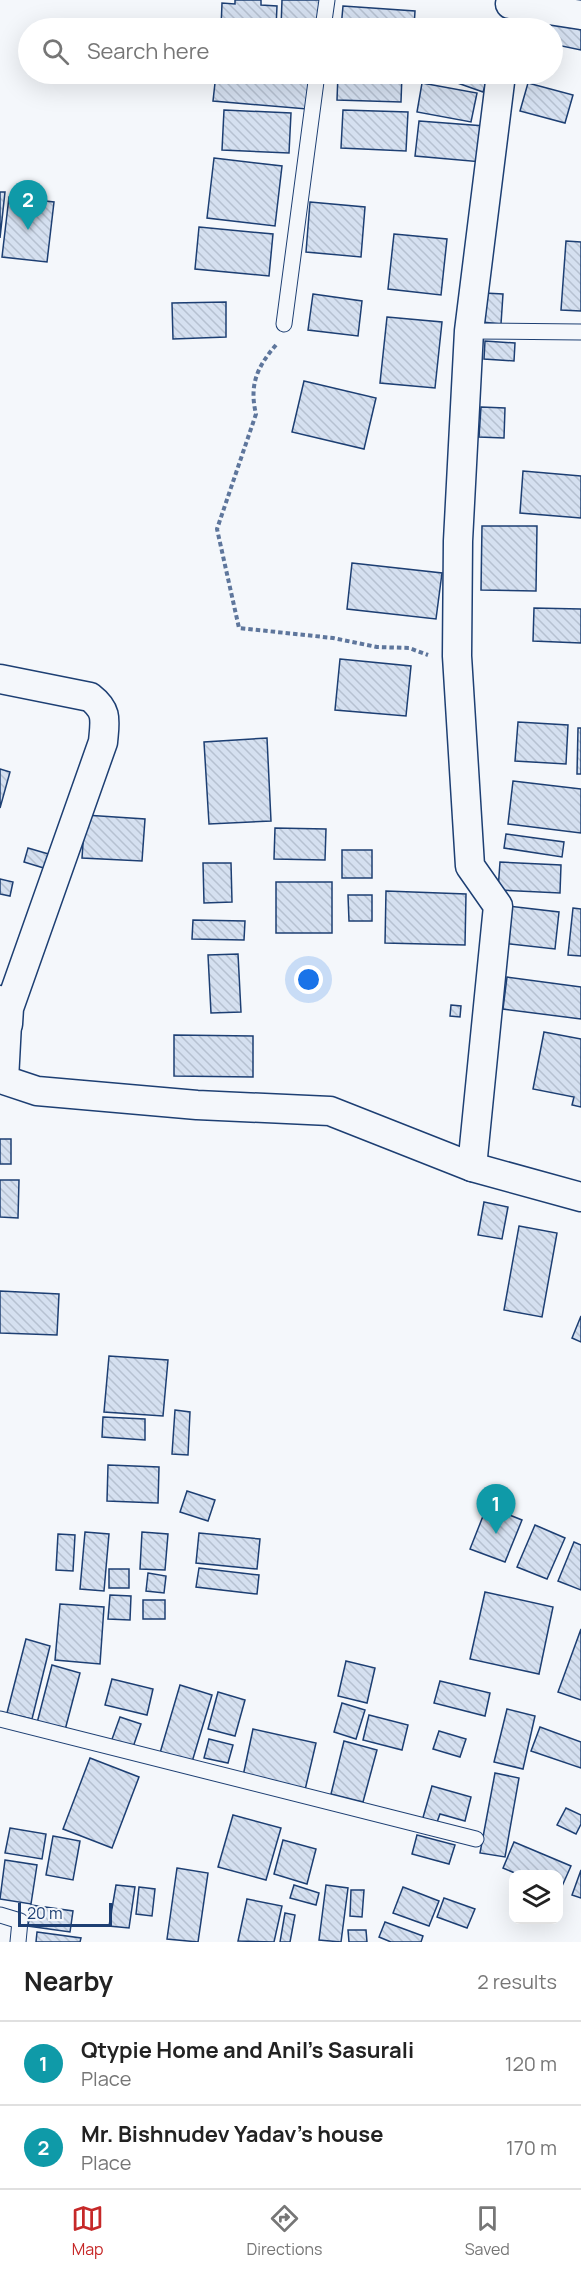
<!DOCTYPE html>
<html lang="en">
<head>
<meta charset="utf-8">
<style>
	:root { --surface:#fff; --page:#f6f6f6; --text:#222; --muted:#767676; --line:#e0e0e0; --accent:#c62828 }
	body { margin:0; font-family:Manrope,sans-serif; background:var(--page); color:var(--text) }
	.controls { position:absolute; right:18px; bottom:18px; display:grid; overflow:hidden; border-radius:12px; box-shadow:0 6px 24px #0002 }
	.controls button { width:54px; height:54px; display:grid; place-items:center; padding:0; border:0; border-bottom:2px solid var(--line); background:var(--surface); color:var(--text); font:30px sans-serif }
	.scale { position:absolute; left:18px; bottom:15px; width:94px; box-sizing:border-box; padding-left:6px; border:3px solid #1d3f73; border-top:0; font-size:16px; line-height:21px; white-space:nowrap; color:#1d3f73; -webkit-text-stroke:4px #f4f7fb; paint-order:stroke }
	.you { position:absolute; left:309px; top:980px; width:21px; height:21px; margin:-15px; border:4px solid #fff; border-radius:50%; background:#1a73e8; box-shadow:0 0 0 9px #1a73e833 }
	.badge { display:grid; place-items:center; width:39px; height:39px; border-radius:50%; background:var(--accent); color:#fff; font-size:20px; font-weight:700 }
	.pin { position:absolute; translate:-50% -50px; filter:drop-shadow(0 2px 3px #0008) }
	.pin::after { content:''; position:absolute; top:32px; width:21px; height:18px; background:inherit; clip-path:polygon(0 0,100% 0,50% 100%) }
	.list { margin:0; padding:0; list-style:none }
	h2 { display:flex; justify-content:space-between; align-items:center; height:78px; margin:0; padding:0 24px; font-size:26px }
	h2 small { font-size:20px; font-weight:400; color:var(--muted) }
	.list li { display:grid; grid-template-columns:39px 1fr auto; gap:18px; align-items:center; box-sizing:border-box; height:84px; padding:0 24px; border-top:2px solid var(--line) }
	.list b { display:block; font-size:22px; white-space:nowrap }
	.list p { margin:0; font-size:20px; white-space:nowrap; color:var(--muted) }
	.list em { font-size:20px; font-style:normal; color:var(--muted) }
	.icon { flex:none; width:33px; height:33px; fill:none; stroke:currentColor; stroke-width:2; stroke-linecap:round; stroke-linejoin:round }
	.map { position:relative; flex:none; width:581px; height:1942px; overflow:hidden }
	.search { position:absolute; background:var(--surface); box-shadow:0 6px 24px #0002; left:18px; right:18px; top:18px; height:66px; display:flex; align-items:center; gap:15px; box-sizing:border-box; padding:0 21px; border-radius:33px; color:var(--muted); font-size:22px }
	.sheet { height:246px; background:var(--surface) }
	nav { display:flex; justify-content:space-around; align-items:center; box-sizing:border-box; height:84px; border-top:2px solid var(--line); background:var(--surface); font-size:16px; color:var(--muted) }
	nav a { display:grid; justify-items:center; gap:3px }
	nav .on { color:var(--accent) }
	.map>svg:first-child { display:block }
	.building { fill:url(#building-back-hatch); stroke:#1d3f73; stroke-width:1.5 }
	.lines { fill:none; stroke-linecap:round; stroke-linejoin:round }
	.lane-casing { stroke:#1d3f73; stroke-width:17 }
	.street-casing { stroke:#1d3f73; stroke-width:31 }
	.path { stroke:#5e769c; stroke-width:4; stroke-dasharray:4.5 3; stroke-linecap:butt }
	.lane { stroke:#f4f7fb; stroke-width:15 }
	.street { stroke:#f4f7fb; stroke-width:28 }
</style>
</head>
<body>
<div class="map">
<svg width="581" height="1942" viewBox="0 0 581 1942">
	<defs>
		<pattern id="building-back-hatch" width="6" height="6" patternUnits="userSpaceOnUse" patternTransform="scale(1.5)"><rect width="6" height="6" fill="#d5e0f0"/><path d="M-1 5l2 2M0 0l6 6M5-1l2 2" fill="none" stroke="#b6c1d1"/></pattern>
	</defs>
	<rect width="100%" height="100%" fill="#f4f7fb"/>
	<!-- building -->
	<g class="building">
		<path d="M235 0H261V5L277 6 276 28H221L222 3 235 4Z"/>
		<path d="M282 0H323L321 28H281Z"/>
		<path d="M343 6 415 11 414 28H341Z"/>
		<path d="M534 19 581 29V50L552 44V28H532Z"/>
		<path d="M216 74H310L307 109 213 101Z"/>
		<path d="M338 74H402L401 102 337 100Z"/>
		<path d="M432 74H489L483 92Z"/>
		<path d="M422 83 477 93 471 122 417 112Z"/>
		<path d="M528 83 573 95 565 123 520 111Z"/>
		<path d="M224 110 291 113 289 153 222 150Z"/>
		<path d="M343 110 408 112 406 151 341 148Z"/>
		<path d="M419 121 485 126 482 162 415 156Z"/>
		<path d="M214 158 282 166 275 226 207 218Z"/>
		<path d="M0 192H5L0 238Z"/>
		<path d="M9 197 54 202 47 262 2 257Z"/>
		<path d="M310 202 365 207 361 257 306 252Z"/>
		<path d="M199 227 273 234 269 276 195 269Z"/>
		<path d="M394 234 447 239 441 295 388 289Z"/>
		<path d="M566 241 581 242V311L561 310Z"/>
		<path d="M484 293 503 294 501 324 482 322Z"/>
		<path d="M313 294 362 301 358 336 308 330Z"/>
		<path d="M226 302V337L173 339 172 303Z"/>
		<path d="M387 317 442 322 435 388 380 383Z"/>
		<path d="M485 341 515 343 514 361 484 359Z"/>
		<path d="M304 381 376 398 364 449 292 432Z"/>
		<path d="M481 407 505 408 504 438 479 437Z"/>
		<path d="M523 471 581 476V518L520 513Z"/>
		<path d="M482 526H537L536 591 481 590Z"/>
		<path d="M352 563 442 573 436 619 347 609Z"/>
		<path d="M534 608 581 609V643L533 641Z"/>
		<path d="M340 659 411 666 406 716 335 710Z"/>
		<path d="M518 722 568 725 566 764 515 761Z"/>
		<path d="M578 728H581V774H577Z"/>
		<path d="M267 738 271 821 209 824 204 742Z"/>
		<path d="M0 769 10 772 0 808Z"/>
		<path d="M513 781 581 789V833L508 824Z"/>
		<path d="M85 815 145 819 142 861 82 858Z"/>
		<path d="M275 828 326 829 325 860 274 859Z"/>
		<path d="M506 834 564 842 562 857 504 848Z"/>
		<path d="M28 848 52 855 47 869 24 862Z"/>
		<rect x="342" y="850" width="30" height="28"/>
		<path d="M500 862 561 865 560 893 498 890Z"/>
		<path d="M203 863H231L232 902 204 903Z"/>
		<path d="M0 879 13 882 10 896 0 894Z"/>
		<rect x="276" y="882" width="56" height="51"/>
		<path d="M386 891 466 894 465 945 385 943Z"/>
		<path d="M348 895H372V921H349Z"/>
		<path d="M507 906 559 912 555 949 502 943Z"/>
		<path d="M573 908 581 909V956L568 955Z"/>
		<path d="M193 920 245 921 244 940 192 939Z"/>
		<path d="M238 954 241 1012 211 1013 208 955Z"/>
		<path d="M507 977 581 987V1019L503 1009Z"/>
		<path d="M451 1005 461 1006 460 1017 450 1016Z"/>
		<path d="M544 1032 581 1039V1107L572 1105 574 1097 533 1089Z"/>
		<path d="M174 1035 253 1036V1077L174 1076Z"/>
		<rect x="0" y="1139" width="11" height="25"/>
		<path d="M0 1180H19L18 1218 0 1217Z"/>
		<path d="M484 1202 508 1207 502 1239 478 1235Z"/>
		<path d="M519 1226 557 1233 542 1317 504 1310Z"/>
		<path d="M0 1291 59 1294 57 1335 0 1333Z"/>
		<path d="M581 1316V1342L572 1338Z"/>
		<path d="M109 1356 168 1360 163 1416 104 1412Z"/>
		<path d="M175 1410 190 1412 188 1455 172 1454Z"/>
		<path d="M103 1417 145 1419V1440L102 1437Z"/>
		<path d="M108 1465 159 1467 158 1503 107 1501Z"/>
		<path d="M187 1491 215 1500 208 1521 180 1512Z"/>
		<path d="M487 1506 522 1520 505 1562 470 1549Z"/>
		<path d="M535 1525 565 1538 547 1579 517 1567Z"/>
		<path d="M85 1532 109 1534 104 1591 80 1589Z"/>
		<path d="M142 1532 168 1534 165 1570 140 1569Z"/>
		<path d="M199 1533 260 1539 257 1569 196 1563Z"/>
		<path d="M58 1534 75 1535 73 1571 56 1570Z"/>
		<path d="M574 1542 581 1545V1590L558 1581Z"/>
		<path d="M199 1568 259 1575 257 1594 196 1587Z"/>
		<rect x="109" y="1569" width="20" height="19"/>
		<path d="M148 1573 166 1576 164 1593 146 1591Z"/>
		<path d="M485 1592 553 1607 539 1674 470 1659Z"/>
		<path d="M110 1595 131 1596 130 1620 108 1619Z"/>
		<rect x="143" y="1600" width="22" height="19"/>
		<path d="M60 1604 104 1607 100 1664 55 1660Z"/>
		<path d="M581 1629V1700L558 1692Z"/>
		<path d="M26 1639 50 1646 32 1719 7 1713Z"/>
		<path d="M346 1661 375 1668 367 1703 338 1696Z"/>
		<path d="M52 1665 80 1673 65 1730 37 1723Z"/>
		<path d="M112 1679 153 1689 147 1715 105 1705Z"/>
		<path d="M440 1681 490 1693 485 1716 434 1703Z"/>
		<path d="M180 1685 212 1695 192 1762 160 1753Z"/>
		<path d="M218 1692 245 1700 235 1736 208 1729Z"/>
		<path d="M342 1703 365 1710 356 1739 334 1732Z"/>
		<path d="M507 1709 535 1716 523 1769 494 1762Z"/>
		<path d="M369 1715 408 1725 402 1750 363 1740Z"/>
		<path d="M120 1717 141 1724 132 1750 111 1742Z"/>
		<path d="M540 1727 581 1742V1768L531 1751Z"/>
		<path d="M253 1729 316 1743 305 1790 243 1776Z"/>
		<path d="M439 1731 466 1739 460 1757 433 1749Z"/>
		<path d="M209 1739 233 1745 228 1763 204 1758Z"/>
		<path d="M344 1741 377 1750 363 1802 331 1794Z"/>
		<path d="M90 1758 139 1777 112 1848 63 1829Z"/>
		<path d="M495 1773 519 1778 505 1857 480 1853Z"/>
		<path d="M432 1786 471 1797 465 1821 440 1814 436 1825 422 1821Z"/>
		<path d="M566 1808 581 1815V1824L576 1834 557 1825Z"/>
		<path d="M233 1815 281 1828 266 1880 218 1867Z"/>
		<path d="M10 1828 46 1834 42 1859 5 1853Z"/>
		<path d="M417 1835 455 1845 449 1864 412 1854Z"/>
		<path d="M53 1836 80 1841 73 1880 46 1875Z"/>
		<path d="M283 1840 316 1849 307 1884 274 1874Z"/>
		<path d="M514 1842 571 1866 559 1893 558 1874H517L503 1868Z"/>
		<path d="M5 1860 37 1865 31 1904 0 1899Z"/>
		<path d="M177 1868 208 1873 198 1942 167 1939Z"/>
		<path d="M581 1870V1898L572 1895Z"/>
		<path d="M116 1885 135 1887 129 1928 109 1926Z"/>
		<path d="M294 1885 319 1893 316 1905 290 1898Z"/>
		<path d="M326 1885 348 1888 341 1942 319 1940Z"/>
		<path d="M139 1887 155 1889 152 1916 136 1914Z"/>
		<path d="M403 1887 439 1901 429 1926 393 1913Z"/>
		<path d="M351 1890H364L362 1917 350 1916Z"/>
		<path d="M444 1898 475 1909 467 1928 437 1917Z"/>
		<path d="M247 1899 282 1906 274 1942 238 1941Z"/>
		<path d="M31 1905 73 1911 70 1932 28 1926Z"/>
		<path d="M285 1913 295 1915 290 1942H280Z"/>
		<path d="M385 1922 423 1936 421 1942H391L379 1937Z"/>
		<path d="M348 1930H366L367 1942H349Z"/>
		<path d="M37 1932 81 1938 80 1942H36Z"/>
	</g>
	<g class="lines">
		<defs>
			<g id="lane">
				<path d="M323 28 327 0"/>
				<path d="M284 324 317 74"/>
				<path d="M469 331 581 332"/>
				<path d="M0 1719 476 1839"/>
				<path d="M0 1915 20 1921 18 1942"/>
			</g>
			<g id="street">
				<path d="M510 4 581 15"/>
				<path d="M0 679 90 697C108 711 105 720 103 742L9 1008 8 1024"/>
				<path d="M0 1000 8 1004 4 1080 37 1091 197 1105 330 1111 472 1167 581 1197"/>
				<path d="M472 1167 498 906 470 866 457 656 458 541 469 331 501 74"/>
			</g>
		</defs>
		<!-- lane casing -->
		<use href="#lane" class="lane-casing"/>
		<!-- street casing -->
		<use href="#street" class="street-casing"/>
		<!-- path -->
		<path class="path" d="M276 345C257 367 249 385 256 414L217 529 239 628 333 638 377 647 409 648 428 655"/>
		<!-- lane -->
		<use href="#lane" class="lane"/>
		<!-- street -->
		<use href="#street" class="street"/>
	</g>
</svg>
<div class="controls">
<button><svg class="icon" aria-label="layers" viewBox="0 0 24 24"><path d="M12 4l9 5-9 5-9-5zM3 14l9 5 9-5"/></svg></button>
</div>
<div class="scale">20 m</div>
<div class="you"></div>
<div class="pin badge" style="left:496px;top:1534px;background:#0f9aa8">1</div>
<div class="pin badge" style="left:28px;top:230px;background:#0f9aa8">2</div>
<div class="search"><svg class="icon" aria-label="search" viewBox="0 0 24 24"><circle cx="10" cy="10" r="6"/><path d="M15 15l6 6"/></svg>Search here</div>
</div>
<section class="sheet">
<h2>Nearby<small>2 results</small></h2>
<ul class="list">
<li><span class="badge" style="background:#0f9aa8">1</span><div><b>Qtypie Home and Anil's Sasurali</b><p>Place</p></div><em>120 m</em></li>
<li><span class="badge" style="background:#0f9aa8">2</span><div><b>Mr. Bishnudev Yadav's house</b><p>Place</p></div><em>170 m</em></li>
</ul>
</section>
<nav>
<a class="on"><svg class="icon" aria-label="map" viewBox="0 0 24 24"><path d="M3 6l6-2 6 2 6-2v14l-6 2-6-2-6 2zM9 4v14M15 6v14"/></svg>Map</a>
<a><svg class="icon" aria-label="directions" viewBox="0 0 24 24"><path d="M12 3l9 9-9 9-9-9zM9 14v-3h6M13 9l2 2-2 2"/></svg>Directions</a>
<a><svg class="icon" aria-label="saved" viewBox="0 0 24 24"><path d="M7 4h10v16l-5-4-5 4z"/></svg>Saved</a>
</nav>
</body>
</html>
